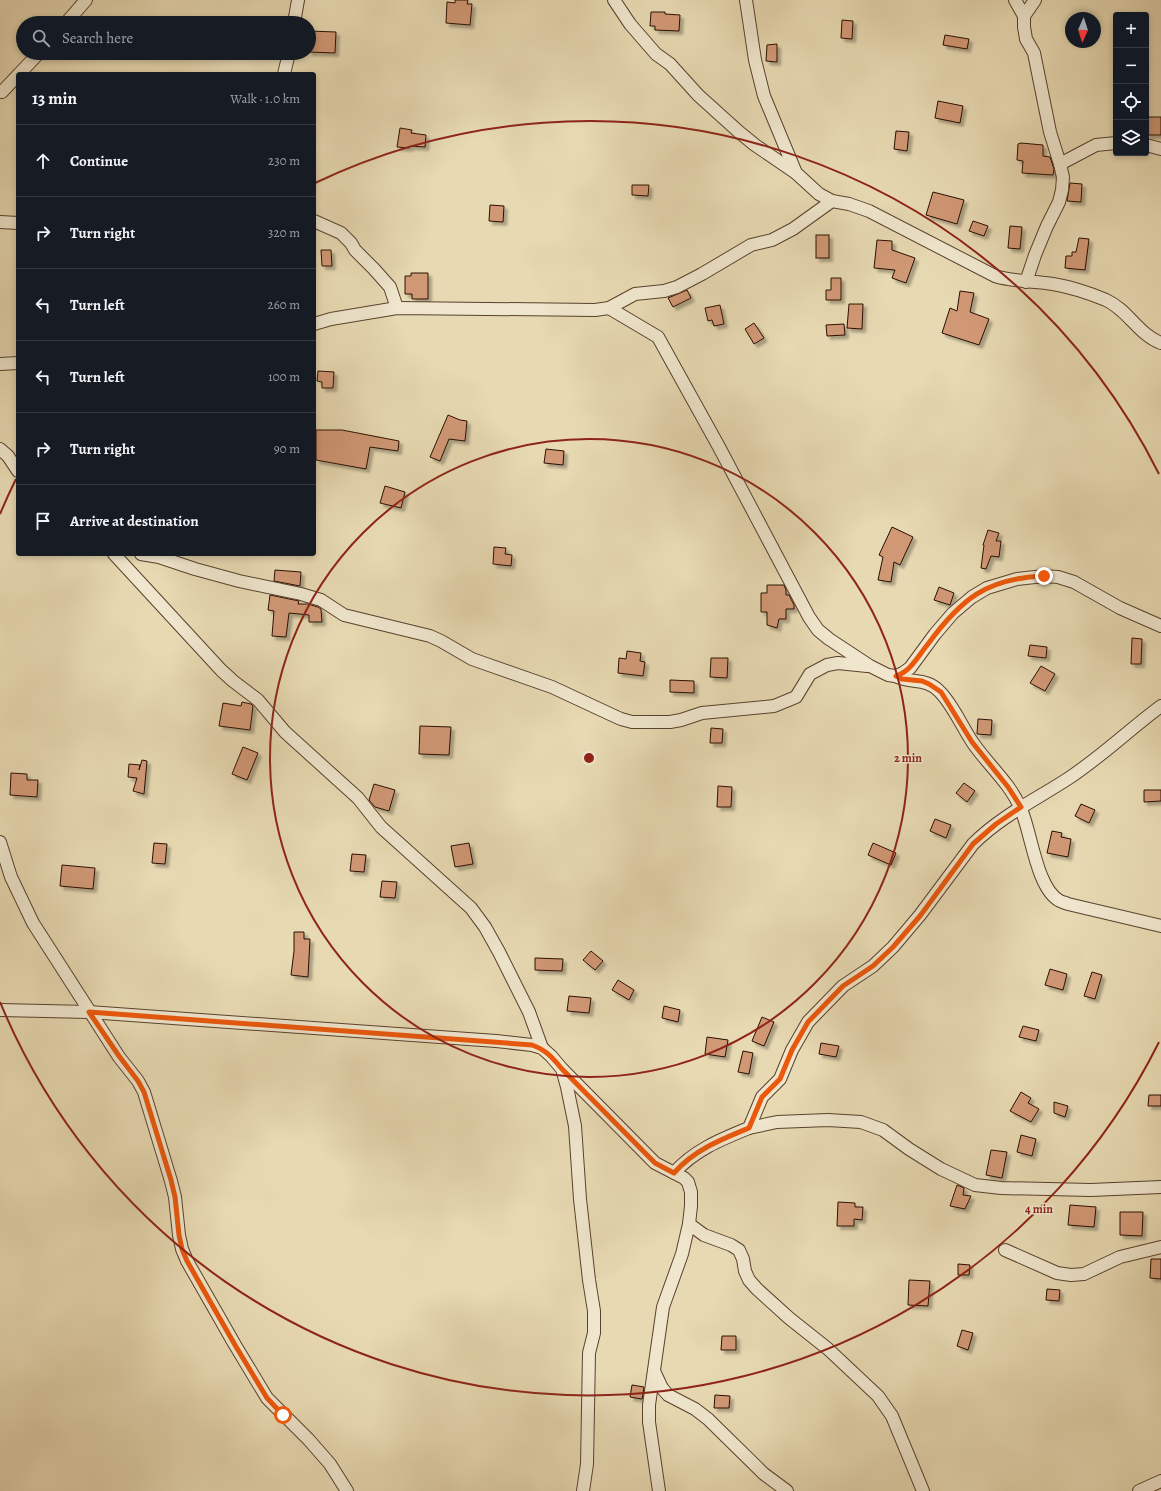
<!DOCTYPE html>
<html lang="en">
<head>
<meta charset="utf-8">
<style>
	:root { --surface:#171b24; --page:#242831; --text:#f1f3f6; --muted:#9ea1a6; --line:#363941 }
	body { margin:0; font-family:Alegreya,serif; background:var(--page); color:var(--text) }
	.controls { position:absolute; right:12px; top:12px; display:grid; overflow:hidden; border-radius:4px; box-shadow:0 2px 6px #0003 }
	.controls button { width:36px; height:36px; display:grid; place-items:center; padding:0; border:0; border-bottom:1px solid var(--line); background:var(--surface); color:var(--text); font:20px sans-serif }
	.compass { position:absolute; left:1065px; top:12px; width:36px; height:36px; border-radius:50%; background:var(--surface); box-shadow:0 2px 6px #0003; rotate:183deg }
	.stop { position:absolute; width:12px; height:12px; margin:-9px; border:3px solid #ea580c; border-radius:50%; background:#fff }
	.stop.end { background:#ea580c; border-color:#fff; box-shadow:0 1px 4px #0008 }
	.list { margin:0; padding:0; list-style:none }
	h2 { display:flex; justify-content:space-between; align-items:center; height:52px; margin:0; padding:0 16px; font-size:17px }
	h2 small { font-size:13px; font-weight:400; color:var(--muted) }
	.list li { display:grid; grid-template-columns:26px 1fr auto; gap:12px; align-items:center; box-sizing:border-box; height:72px; padding:0 16px; border-top:1px solid var(--line) }
	.list b { display:block; font-size:15px; white-space:nowrap }
	.list em { font-size:13px; font-style:normal; color:var(--muted) }
	.icon { flex:none; width:22px; height:22px; fill:none; stroke:currentColor; stroke-width:2; stroke-linecap:round; stroke-linejoin:round }
	.map { position:relative; flex:none; width:1161px; height:1491px; overflow:hidden }
	.search { position:absolute; background:var(--surface); box-shadow:0 2px 6px #0003; left:16px; top:16px; width:300px; height:44px; display:flex; align-items:center; gap:10px; box-sizing:border-box; padding:0 14px; border-radius:22px; color:var(--muted); font-size:15px }
	.panel { position:absolute; background:var(--surface); box-shadow:0 2px 6px #0003; left:16px; top:72px; width:300px; height:484px; border-radius:4px }
	.map>svg:first-child { display:block }
	.building { fill:#d19875; stroke:#2a0e01; filter:url(#shadow) }
	.lines { fill:none; stroke-linecap:round; stroke-linejoin:round }
	.street-casing { stroke:#59412d; stroke-width:14 }
	.street { stroke:#efe6cd; stroke-width:12 }
	.route { stroke:#ea580c; stroke-width:5 }
	.ring { fill:none; stroke:#8f2418; stroke-width:2 }
	.centre { fill:#8f2418; stroke:#efe6cd; stroke-width:2 }
	.ring-label { font-size:12px; text-anchor:middle; font-weight:bold; fill:#8f2418; stroke:#efe6cd; stroke-width:3; stroke-linejoin:round; paint-order:stroke }
</style>
</head>
<body>
<div class="map">
<svg width="1161" height="1491" viewBox="0 0 1161 1491">
	<defs>
		<filter id="shadow"><feDropShadow dx="3.5" dy="3.5" stdDeviation="1" flood-color="#0004"/></filter>
	</defs>
	<rect width="100%" height="100%" fill="#e7d9b2"/>
	<filter id="stains"><feTurbulence type="fractalNoise" baseFrequency=".005" numOctaves="4"/><feColorMatrix values="0 0 0 0 .2 0 0 0 0 .09 0 0 0 0 .02 0 0 0 .5 -.17"/></filter>
	<radialGradient id="worn" r=".72"><stop offset=".6" stop-color="#630" stop-opacity="0"/><stop offset="1" stop-color="#630" stop-opacity=".3"/></radialGradient>
	<!-- building -->
	<g class="building">
		<path d="M455 0H468L467 4H472L470 25 446 23 447 2 455 3Z"/>
		<path d="M651 12H665V14L680 15 679 31 655 30V26H650Z"/>
		<path d="M842 20 853 21 852 39 841 38Z"/>
		<path d="M309 31 336 32 335 53 309 52Z"/>
		<path d="M945 35 969 39 967 49 943 45Z"/>
		<path d="M777 44V62L766 61 767 45Z"/>
		<path d="M938 101 963 106 960 123 935 118Z"/>
		<rect x="1147" y="117" width="14" height="18"/>
		<path d="M400 128 412 130 411 133 426 135 425 147 410 146 409 148 397 147Z"/>
		<path d="M896 131 909 132 907 151 894 149Z"/>
		<path d="M1021 143 1043 145V156L1050 157 1054 169 1053 175 1022 173 1023 161 1017 160 1018 144Z"/>
		<path d="M1070 183 1082 184 1081 202 1067 201Z"/>
		<path d="M632 185H649L648 196 632 195Z"/>
		<path d="M933 192 964 200 957 224 926 215Z"/>
		<path d="M490 205 504 206 503 222 489 221Z"/>
		<path d="M973 221 988 226 984 236 969 231Z"/>
		<path d="M1010 226 1022 227 1020 249 1008 248Z"/>
		<rect x="816" y="235" width="13" height="23"/>
		<path d="M1079 238 1089 239 1085 270 1065 268 1066 256H1072V252H1076Z"/>
		<path d="M877 240 892 241V250L915 258 906 283 892 278 895 270 874 268Z"/>
		<path d="M321 250H331L332 266H322Z"/>
		<path d="M411 273H428V299H412V294H405V276H411Z"/>
		<path d="M831 278H841V300H826V290H831Z"/>
		<path d="M687 290 691 298 673 307 668 298Z"/>
		<path d="M960 291 974 293 970 312 989 319 979 345 942 333 950 308 957 311Z"/>
		<path d="M849 304H863L862 329 847 328Z"/>
		<path d="M720 305 724 324 714 326 712 320 708 321 705 308Z"/>
		<path d="M754 323 764 338 754 344 745 329Z"/>
		<path d="M844 324 845 335 827 336 826 325Z"/>
		<path d="M318 371 334 372 333 388H322V382L317 381Z"/>
		<path d="M448 415 460 420 467 421 465 441 449 439 440 461 430 457Z"/>
		<path d="M316 430H342L399 441 398 451 370 447 366 469 316 460Z"/>
		<path d="M546 449 564 451 563 465 544 463Z"/>
		<path d="M385 486 405 492 401 508 380 503Z"/>
		<path d="M892 527 913 537 900 565 894 562 891 582 878 580 883 557 879 555Z"/>
		<path d="M988 530 999 533 996 541H1001L999 557 991 556 986 569 981 568 984 545H983Z"/>
		<path d="M494 547 506 548 505 554 512 555 511 566 493 564Z"/>
		<path d="M275 570 301 572 300 586 274 581Z"/>
		<path d="M767 585H784L786 590V595H789L794 605V609H786V619H779L777 628 767 625V612H761V593H767Z"/>
		<path d="M939 587 954 593 950 605 934 600Z"/>
		<path d="M270 595 299 601 298 604H308L318 607 321 609 322 622H309V615L289 613 286 637 272 636 274 611 268 610Z"/>
		<path d="M1132 638 1142 639 1141 664H1131Z"/>
		<path d="M1030 645 1047 647 1046 658 1028 656Z"/>
		<path d="M627 651 641 653 640 661 645 662 643 676 618 673 619 658 626 659Z"/>
		<path d="M711 658H728L727 678 710 677Z"/>
		<path d="M1041 666 1055 674 1045 691 1030 683Z"/>
		<path d="M670 680 694 681V693L670 692Z"/>
		<path d="M242 702 251 704 253 706 250 730 219 726 223 703 241 706Z"/>
		<path d="M978 719 992 720 991 735 977 734Z"/>
		<path d="M420 726 451 727 449 755 419 754Z"/>
		<path d="M711 728 723 729 722 743H710Z"/>
		<path d="M243 747 258 753 247 780 232 774Z"/>
		<path d="M142 760 147 761 144 794 133 791 137 778 128 777 129 764 140 765 139 770Z"/>
		<path d="M11 773 27 774V780H38L37 797 10 795Z"/>
		<path d="M964 783 975 791 967 802 956 793Z"/>
		<path d="M374 784 395 790 389 811 375 807 369 800Z"/>
		<path d="M718 786 732 787 731 807H717Z"/>
		<path d="M1144 790H1161V801L1144 802Z"/>
		<path d="M1081 804 1095 810 1089 823 1075 816Z"/>
		<path d="M935 819 951 825 946 838 930 831Z"/>
		<path d="M1052 831 1062 833 1061 837 1071 839 1068 857 1047 853Z"/>
		<path d="M154 843 167 844 165 864 152 863Z"/>
		<path d="M469 843 473 864 455 867 451 846Z"/>
		<path d="M873 843 896 853 891 865 868 855Z"/>
		<path d="M352 854 366 855 364 872 350 871Z"/>
		<path d="M62 865 95 868 93 889 60 886Z"/>
		<path d="M382 881 397 882 395 898 380 897Z"/>
		<path d="M294 932H304V939H310L308 977 291 975 294 951Z"/>
		<path d="M591 951 603 961 595 970 583 960Z"/>
		<path d="M535 958 563 959 562 971 535 970Z"/>
		<path d="M1050 969 1067 974 1063 990 1045 985Z"/>
		<path d="M1092 972 1102 975 1095 999 1084 996Z"/>
		<path d="M618 980 634 990 629 1000 612 990Z"/>
		<path d="M569 996 591 998 589 1013 567 1011Z"/>
		<path d="M664 1006 680 1010 678 1022 662 1018Z"/>
		<path d="M762 1017 774 1022 764 1046 752 1041Z"/>
		<path d="M1023 1026 1039 1030 1036 1041 1019 1037Z"/>
		<path d="M707 1037 728 1040 725 1057 705 1054Z"/>
		<path d="M821 1043 839 1046 836 1057 819 1054Z"/>
		<path d="M743 1051 753 1053 749 1074 738 1072Z"/>
		<path d="M1021 1092 1031 1098 1028 1103 1039 1109 1031 1122 1010 1111Z"/>
		<path d="M1149 1095H1161V1106H1148Z"/>
		<path d="M1054 1102 1068 1106 1065 1117 1054 1113Z"/>
		<path d="M1021 1135 1036 1139 1032 1156 1017 1152Z"/>
		<path d="M991 1150 1007 1152 1002 1178 986 1175Z"/>
		<path d="M957 1185 964 1188 963 1195 971 1196 965 1209 950 1206Z"/>
		<path d="M838 1202 855 1203V1207H863L862 1220 854 1219V1226H837Z"/>
		<path d="M1070 1205 1096 1207 1094 1227 1068 1225Z"/>
		<path d="M1120 1212H1143L1142 1236 1120 1235Z"/>
		<path d="M1151 1259H1161V1279L1150 1278Z"/>
		<path d="M958 1264 970 1265 969 1275H958Z"/>
		<path d="M909 1280 930 1281 928 1306 908 1305Z"/>
		<path d="M1047 1289 1060 1290 1059 1301 1046 1300Z"/>
		<path d="M962 1330 973 1333 968 1350 957 1346Z"/>
		<path d="M722 1336H736V1350H721Z"/>
		<path d="M632 1385 644 1387 642 1399 630 1397Z"/>
		<path d="M715 1395 730 1396 729 1408H714Z"/>
	</g>
	<g class="lines">
		<defs>
			<g id="street">
				<path d="M614 0 630 24 656 54 670 64 698 95 739 132 755 145 796 173 819 194 832 201 849 204 869 211 995 276C1014 282 1034 281 1053 284 1071 287 1089 293 1106 300 1128 310 1139 335 1161 343"/>
				<path d="M746 0 755 60 764 96 796 173"/>
				<path d="M1015 0 1024 16V27L1026 39 1034 53 1050 132 1060 164 1063 177 1062 190 1059 202 1047 226 1035 255 1026 282"/>
				<path d="M1024 16 1035 0"/>
				<path d="M66 23 86 0"/>
				<path d="M294 23 298 0"/>
				<path d="M19 74 39 53"/>
				<path d="M284 74 289 53"/>
				<path d="M2 92 18 75"/>
				<path d="M1146 145 1161 149"/>
				<path d="M1060 164 1096 145 1116 143"/>
				<path d="M314 221 341 233 351 243 355 250 374 269 390 287 397 308"/>
				<path d="M0 222 18 223"/>
				<path d="M609 308 658 337 719 447 809 617 818 630 829 639 870 666 888 675 895 676 903 673 910 668 935 634 953 613 972 597 987 588 1017 579 1044 576 1058 577 1074 582 1120 608 1161 626"/>
				<path d="M314 324 331 319 397 308 595 310 609 308 635 294 664 291 677 287 702 274 751 245 772 240 793 229 832 201"/>
				<path d="M0 364 18 363"/>
				<path d="M0 449 8 456 18 471"/>
				<path d="M114 554 221 670 233 681 258 700 285 732 358 798 381 827 471 908 485 927 499 952 529 1012 542 1048"/>
				<path d="M141 554 159 557 195 569 239 581 301 594 321 600 344 615 430 636 441 641 472 659 552 687 610 714 621 719 632 722H670L681 720 702 713 774 706 796 697 810 674 827 665 838 663 867 666"/>
				<path d="M895 676C911 684 926 677 940 692 953 705 962 727 973 743 988 765 1009 782 1020 807 1031 829 1036 889 1060 901 1062 902 1066 903 1068 904L1161 926"/>
				<path d="M0 842 11 877 33 923 119 1057 138 1081 144 1092 171 1181 175 1197 179 1235 182 1249 187 1261 235 1345 267 1398 309 1440 330 1464 347 1491"/>
				<path d="M0 1010 89 1012 496 1041 532 1045 542 1048 551 1056 562 1069 567 1087 575 1126 580 1199 589 1280 594 1311V1333L589 1353 587 1464 583 1491"/>
				<path d="M563 1070 655 1163 684 1178 688 1182 691 1192V1206L689 1224 682 1254 663 1307 649 1405V1422L659 1491"/>
				<path d="M749 1128 777 1122 828 1120 861 1122 883 1130 909 1149 941 1169 975 1185 1001 1188 1091 1190 1161 1187"/>
				<path d="M674 1173C694 1150 722 1139 749 1128L762 1097 780 1079 792 1050 808 1022 843 986 873 966 893 947 920 915 973 844C1001 816 1037 799 1069 778 1102 756 1130 729 1161 706"/>
				<path d="M689 1224 704 1235 731 1245 739 1250 743 1259 745 1271 749 1280 757 1289 789 1318 828 1349 878 1396 892 1416 923 1491"/>
				<path d="M1005 1250 1057 1273 1071 1275 1084 1274 1120 1257 1161 1247"/>
				<path d="M654 1371 662 1388 668 1395 695 1409 708 1419 764 1474 787 1491"/>
				<path d="M1139 1491 1161 1481"/>
			</g>
		</defs>
		<!-- street casing -->
		<use href="#street" class="street-casing"/>
		<!-- street -->
		<use href="#street" class="street"/>
	</g>
	<g class="lines">
		<!-- route -->
		<path class="route" d="M283 1415 267 1398 235 1345 187 1261 182 1249 179 1235 175 1197 171 1180 144 1092 138 1081 119 1056 89 1012 532 1045C546 1050 552 1057 562 1069L655 1163 674 1173C694 1150 722 1139 749 1128L762 1097 780 1079 792 1050 808 1022 843 986 873 966 893 947 920 916 973 844 996 824 1021 807 1008 787 972 742 941 692 929 684 922 681 902 679 896 676C911 671 918 656 928 644 961 599 987 578 1044 576"/>
	</g>
	<!-- distance rings -->
	<g class="ring">
		<circle cx="589" cy="758" r="319"/>
		<path d="M1159 1042A637 637 0 0 1 0 1002M0 514A637 637 0 0 1 16 479M315 183A637 637 0 0 1 1159 474"/>
	</g>
	<circle cx="589" cy="758" r="6" class="centre"/>
	<g class="ring-label">
		<text x="908" y="762">2 min</text>
		<text x="1039" y="1213">4 min</text>
	</g>
	<rect width="100%" height="100%" filter="url(#stains)"/>
	<rect width="100%" height="100%" fill="url(#worn)"/>
</svg>
<div class="controls">
<button>+</button>
<button>−</button>
<button><svg class="icon" aria-label="locate" viewBox="0 0 24 24"><circle cx="12" cy="12" r="6"/><path d="M12 2v4M12 18v4M2 12h4M18 12h4"/></svg></button>
<button><svg class="icon" aria-label="layers" viewBox="0 0 24 24"><path d="M12 4l9 5-9 5-9-5zM3 14l9 5 9-5"/></svg></button>
</div>
<svg class="compass" viewBox="-18 -18 36 36"><path d="M0-13l5 13h-10z" fill="#e53935"/><path d="M0 13l5-13h-10z" fill="#9ea1a6"/></svg>
<div class="stop" style="left:283px;top:1415px"></div>
<div class="stop end" style="left:1044px;top:576px"></div>
<div class="search"><svg class="icon" aria-label="search" viewBox="0 0 24 24"><circle cx="10" cy="10" r="6"/><path d="M15 15l6 6"/></svg>Search here</div>
<section class="panel">
<h2>13 min<small>Walk · 1.0 km</small></h2>
<ul class="list">
<li><svg class="icon" aria-label="ahead" viewBox="0 0 24 24"><path d="M12 20V5M6 11l6-6 6 6"/></svg><div><b>Continue</b></div><em>230 m</em></li>
<li><svg class="icon" aria-label="right" viewBox="0 0 24 24"><path d="M7 20v-9h11M14 6l5 5-5 5"/></svg><div><b>Turn right</b></div><em>320 m</em></li>
<li><svg class="icon" aria-label="left" viewBox="0 0 24 24"><path d="M17 20v-9H6M10 6l-5 5 5 5"/></svg><div><b>Turn left</b></div><em>260 m</em></li>
<li><svg class="icon" aria-label="left" viewBox="0 0 24 24"><path d="M17 20v-9H6M10 6l-5 5 5 5"/></svg><div><b>Turn left</b></div><em>100 m</em></li>
<li><svg class="icon" aria-label="right" viewBox="0 0 24 24"><path d="M7 20v-9h11M14 6l5 5-5 5"/></svg><div><b>Turn right</b></div><em>90 m</em></li>
<li><svg class="icon" aria-label="arrive" viewBox="0 0 24 24"><path d="M6 21V4h12l-3 4 3 4H6"/></svg><div><b>Arrive at destination</b></div></li>
</ul>
</section>
</div>
</body>
</html>
